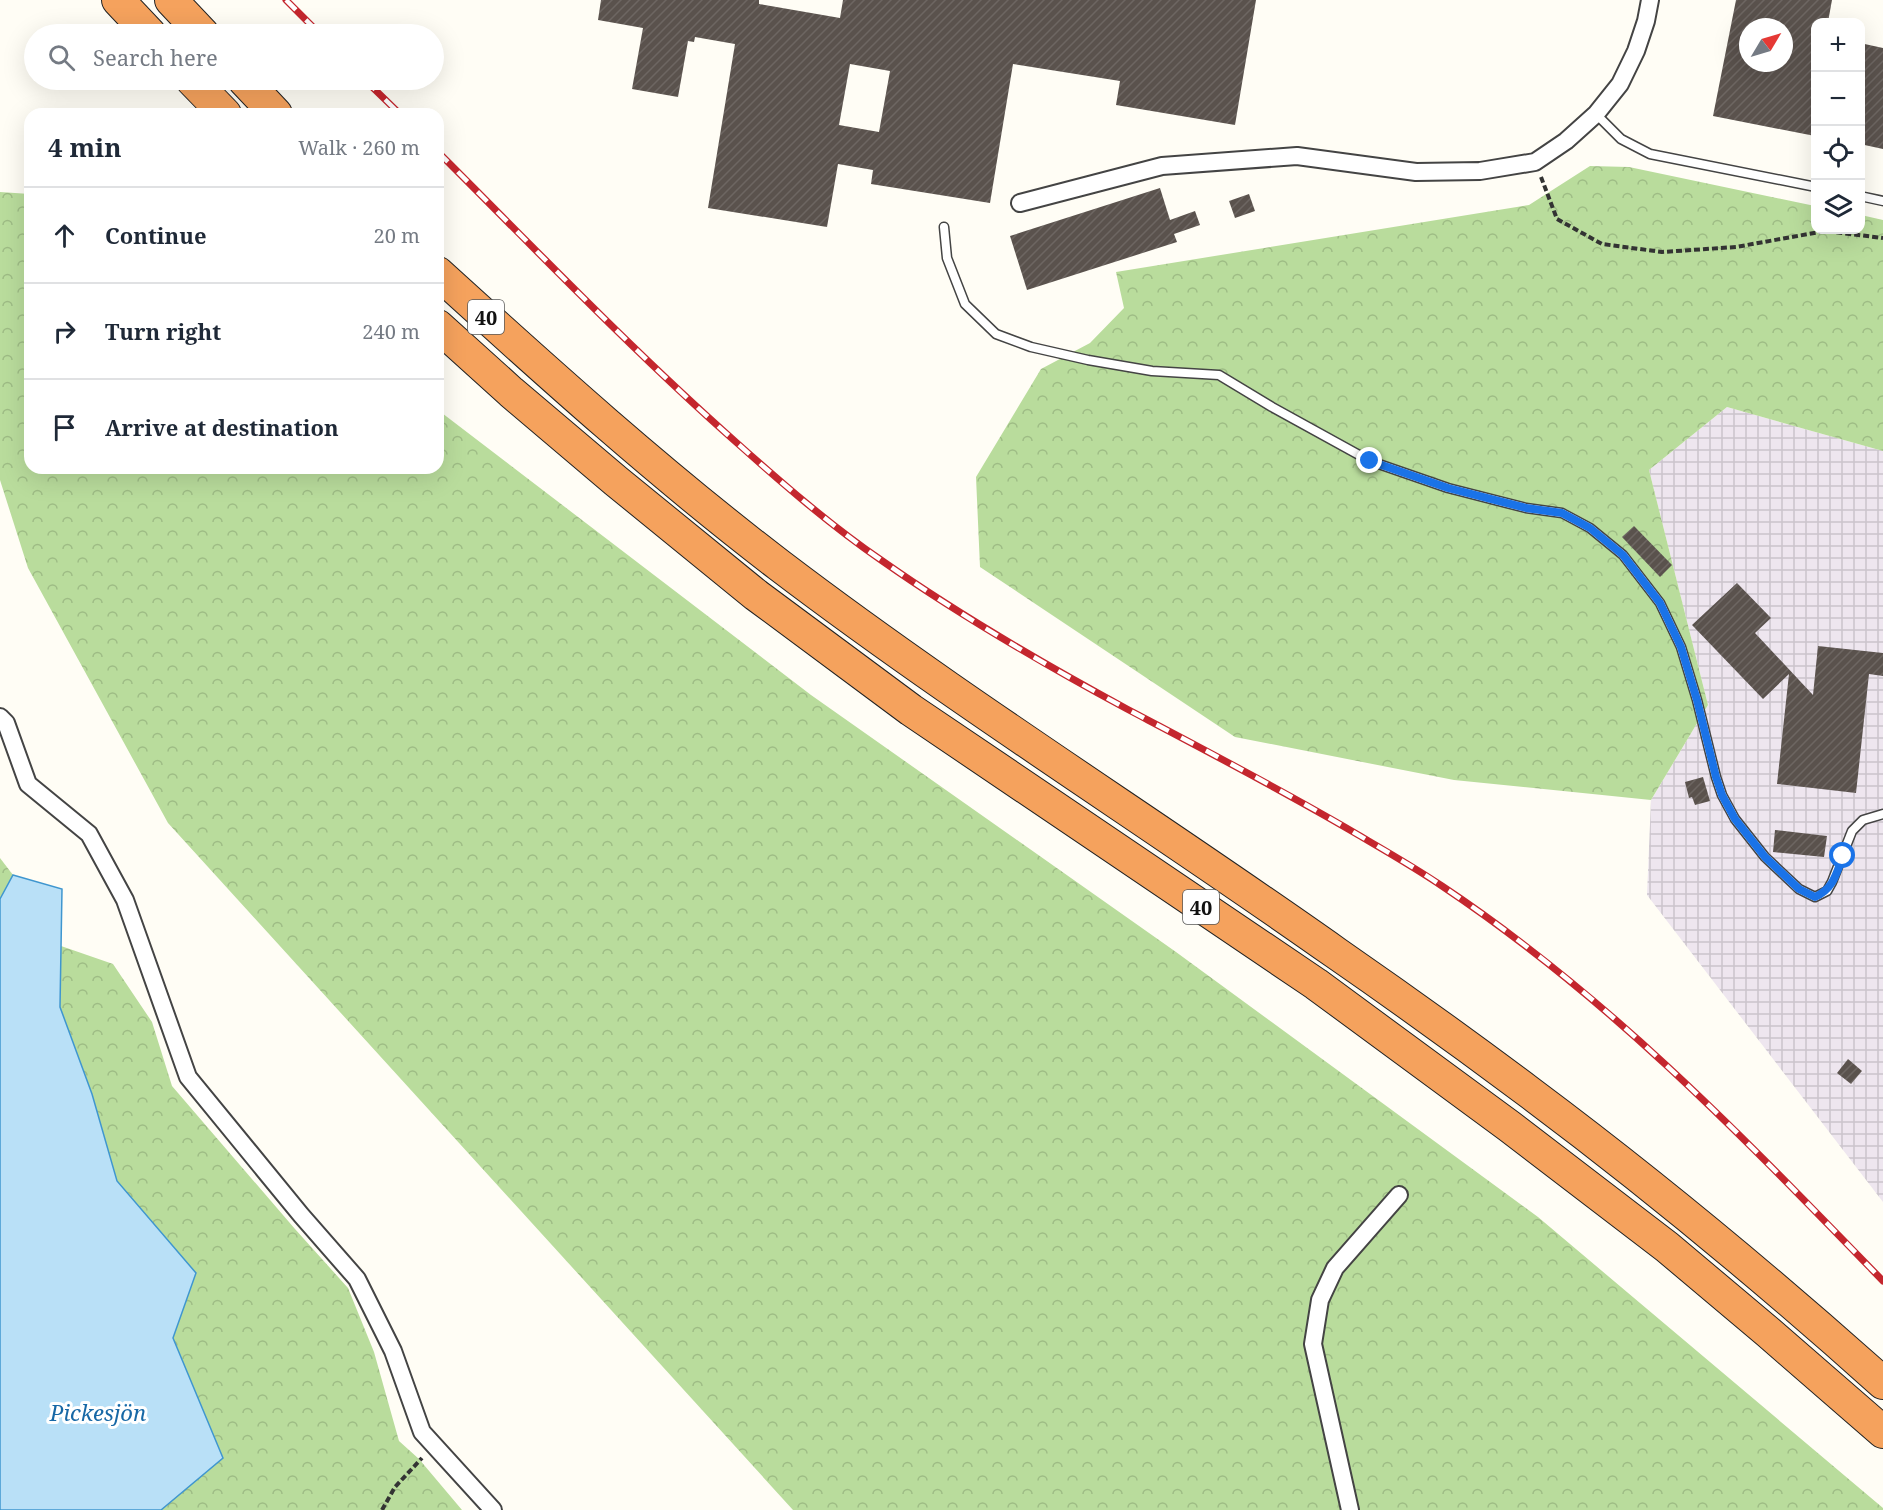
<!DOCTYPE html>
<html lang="en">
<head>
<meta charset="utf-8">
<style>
	:root { --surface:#fff; --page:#f6f6f7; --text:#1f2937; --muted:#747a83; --line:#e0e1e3 }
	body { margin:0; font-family:"Noto Serif",serif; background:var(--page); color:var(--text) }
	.controls { position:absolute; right:18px; top:18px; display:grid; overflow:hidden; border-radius:12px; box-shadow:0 6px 24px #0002 }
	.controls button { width:54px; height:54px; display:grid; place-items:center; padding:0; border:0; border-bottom:2px solid var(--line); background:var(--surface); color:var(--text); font:30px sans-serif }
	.compass { position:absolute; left:1739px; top:18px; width:54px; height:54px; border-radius:50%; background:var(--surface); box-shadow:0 6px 24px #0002; rotate:52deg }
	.stop { position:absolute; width:18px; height:18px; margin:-14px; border:4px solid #1a73e8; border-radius:50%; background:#fff }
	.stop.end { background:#1a73e8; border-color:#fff; box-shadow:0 2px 6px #0008 }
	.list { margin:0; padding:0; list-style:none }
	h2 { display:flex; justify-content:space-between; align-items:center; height:78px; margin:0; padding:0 24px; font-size:26px }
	h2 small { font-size:20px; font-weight:400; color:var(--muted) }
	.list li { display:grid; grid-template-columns:39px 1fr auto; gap:18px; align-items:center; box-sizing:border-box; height:96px; padding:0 24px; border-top:2px solid var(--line) }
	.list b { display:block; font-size:22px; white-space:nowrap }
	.list em { font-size:20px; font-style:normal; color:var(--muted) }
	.icon { flex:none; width:33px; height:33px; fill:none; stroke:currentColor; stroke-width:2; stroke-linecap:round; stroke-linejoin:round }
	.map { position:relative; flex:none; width:1883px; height:1510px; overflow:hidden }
	.search { position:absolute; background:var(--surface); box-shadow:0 6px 24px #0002; left:24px; top:24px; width:420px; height:66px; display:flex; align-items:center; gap:15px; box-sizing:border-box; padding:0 21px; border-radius:33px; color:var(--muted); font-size:22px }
	.panel { position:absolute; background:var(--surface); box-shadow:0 6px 24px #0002; left:24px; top:108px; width:420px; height:366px; border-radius:18px }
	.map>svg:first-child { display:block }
	.industrial { fill:url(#industrial-grid) }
	.forest { fill:url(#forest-crowns) }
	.water { fill:#b9e0f7; stroke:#3f96cf; stroke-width:1.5 }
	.building { fill:url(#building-hatch); fill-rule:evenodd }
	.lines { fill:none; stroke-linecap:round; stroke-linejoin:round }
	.lane-casing { stroke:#444; stroke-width:11 }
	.street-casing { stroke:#444; stroke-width:20 }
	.highway-casing { stroke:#222; stroke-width:34 }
	.path { stroke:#333; stroke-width:4; stroke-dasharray:6 3; stroke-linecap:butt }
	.lane { stroke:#fff; stroke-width:8 }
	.street { stroke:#fff; stroke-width:16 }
	.highway { stroke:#f5a25d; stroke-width:32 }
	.rail-casing { stroke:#c4262e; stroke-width:7 }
	.rail { stroke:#fff; stroke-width:4.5; stroke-dasharray:14; stroke-linecap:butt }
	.route { stroke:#1a73e8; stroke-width:8 }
	.labels { text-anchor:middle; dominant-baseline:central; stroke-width:6; stroke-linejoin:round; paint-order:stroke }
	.shield { fill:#fff; stroke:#585858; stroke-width:1.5 }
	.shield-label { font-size:20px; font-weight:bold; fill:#111 }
	.water-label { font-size:22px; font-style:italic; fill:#1768a6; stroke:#fff }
</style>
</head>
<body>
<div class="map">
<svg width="1883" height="1510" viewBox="0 0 1883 1510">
	<defs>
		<pattern id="industrial-grid" width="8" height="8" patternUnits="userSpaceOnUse" patternTransform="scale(1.5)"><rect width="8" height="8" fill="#eee6ef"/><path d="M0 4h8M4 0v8" fill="none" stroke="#cbc4cc"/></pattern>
		<pattern id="forest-crowns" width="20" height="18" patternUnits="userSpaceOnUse" patternTransform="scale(1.5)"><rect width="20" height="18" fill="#b9dc9c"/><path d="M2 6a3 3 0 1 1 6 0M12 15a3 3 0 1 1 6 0" fill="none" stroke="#9ebc85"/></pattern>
		<pattern id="building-hatch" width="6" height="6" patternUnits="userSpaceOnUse" patternTransform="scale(1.5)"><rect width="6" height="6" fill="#5a524d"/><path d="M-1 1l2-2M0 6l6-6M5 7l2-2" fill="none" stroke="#6d6662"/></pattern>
	</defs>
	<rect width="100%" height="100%" fill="#fffdf5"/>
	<!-- industrial -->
	<path class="industrial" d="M1727 407 1883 451V1202L1647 895 1651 800 1708 705 1649 470Z"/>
	<!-- forest -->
	<g class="forest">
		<path d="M1590 166 1629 167 1815 206 1816 230H1860L1861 215 1883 220V451L1727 407 1649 470 1708 705 1651 800 1454 780 1235 737 980 567 976 477 1041 369 1090 343 1124 308 1116 272 1529 205Z"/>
		<path d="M0 192 30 194V468H438V410L811 695 1176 952 1538 1217 1883 1508V1510H793L168 823 28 568 0 480Z"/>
		<path d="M0 858 13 875 0 899Z"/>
		<path d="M61 946 113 964 152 1022 172 1086 295 1229 348 1288 374 1352 399 1441 419 1459 462 1510H161L223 1458 173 1338 196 1273 117 1181 92 1094 60 1007Z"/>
	</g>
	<!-- water -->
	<path class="water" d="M13 875 62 889 60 1007 92 1094 117 1181 196 1273 173 1338 223 1458 161 1510H0V899Z"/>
	<!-- building -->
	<g class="building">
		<path d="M601 0H759V4L840 18 843 0H1256L1235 125 1116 105 1120 81 1013 64 990 203 871 184 873 170 838 164 827 227 708 208 735 44 695 37 694 42 688 41 678 97 632 89 643 28 598 20ZM850 64 890 71 879 132 839 125Z"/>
		<path d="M1736 0H1832L1828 22H1815V136L1713 116ZM1748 27H1784V63H1748Z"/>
		<path d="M1860 43 1883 48V149L1860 144Z"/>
		<path d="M1160 188 1170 220 1195 211 1200 225 1174 234 1177 242 1027 290 1010 236Z"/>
		<path d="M1249 194 1255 211 1235 218 1229 201Z"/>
		<path d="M1634 526 1672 565 1660 577 1622 537Z"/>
		<path d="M1737 583 1771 618 1755 633 1813 695 1818 646 1883 653V676L1869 674 1856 793 1777 784 1789 674 1763 699 1692 625Z"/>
		<path d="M1703 777 1710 801 1695 805 1692 797 1689 798 1685 782Z"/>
		<path d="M1775 830 1827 836 1824 857 1773 852Z"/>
		<path d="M1848 1059 1862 1071 1851 1084 1837 1073Z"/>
	</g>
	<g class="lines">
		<defs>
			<g id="lane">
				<path d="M1596 114 1621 139 1650 154 1816 187"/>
				<path d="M1860 196 1883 201"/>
				<path d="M944 227 947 258 965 304 996 334 1031 347 1088 360 1152 371 1219 375 1272 407 1370 461 1448 488 1526 508 1562 513 1590 528 1623 555 1660 603 1681 647 1697 700 1716 777 1722 795 1735 819 1765 857 1799 889 1815 897 1827 891 1832 882 1852 831 1863 820 1883 814"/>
			</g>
			<g id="street">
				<path d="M1020 203 1162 166 1297 156 1416 172 1480 171 1535 162 1566 141 1596 114 1620 84 1636 51 1646 21 1650 0"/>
				<path d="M0 717 6 723 28 784 89 834 125 900 188 1077 301 1215 357 1279 393 1351 422 1432 493 1510"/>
				<path d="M1350 1510 1313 1344 1320 1300 1335 1268 1399 1195"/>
			</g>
			<g id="highway">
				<path d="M118 0 150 34"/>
				<path d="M171 0 203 34"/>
				<path d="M192 80 225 114"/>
				<path d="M244 80 276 114"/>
				<path d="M438 273C549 374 660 474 779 565 959 702 1151 822 1336 953 1401 998 1465 1044 1529 1092 1651 1183 1769 1281 1883 1383"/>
				<path d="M438 326 511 392 616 481 756 595 911 710 1316 984 1509 1126 1667 1247 1768 1332 1883 1432"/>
			</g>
		</defs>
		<!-- lane casing -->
		<use href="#lane" class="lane-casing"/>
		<!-- street casing -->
		<use href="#street" class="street-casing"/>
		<!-- highway casing -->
		<use href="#highway" class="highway-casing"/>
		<!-- path -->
		<g class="path">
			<path d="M1541 177 1557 219 1602 244 1662 252 1736 247 1825 231 1883 238"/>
			<path d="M382 1510 395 1487 422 1458"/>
		</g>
		<!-- lane -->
		<use href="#lane" class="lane"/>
		<!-- street -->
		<use href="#street" class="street"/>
		<!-- highway -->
		<use href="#highway" class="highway"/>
		<defs>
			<g id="rail">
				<path d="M286 0 320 34"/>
				<path d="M365 80 400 114"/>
				<path d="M438 152C536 250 633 351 737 443 783 484 830 525 881 560 959 615 1042 663 1127 709 1203 749 1280 789 1355 833 1384 850 1414 867 1442 886 1610 998 1743 1137 1883 1281"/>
			</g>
		</defs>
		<!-- rail casing -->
		<use href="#rail" class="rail-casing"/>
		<!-- rail -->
		<use href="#rail" class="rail"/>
	</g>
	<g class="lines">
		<!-- route -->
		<path class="route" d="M1370 461 1448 488 1526 508 1562 513 1590 528 1623 555 1660 603 1681 647 1697 700 1716 777 1722 795 1735 819 1765 857 1799 889 1815 897C1834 888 1836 874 1843 856"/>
	</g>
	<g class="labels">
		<!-- shield labels -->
		<g class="shield">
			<rect x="468" y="300" width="36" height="34" rx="4.5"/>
			<rect x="1183" y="890" width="36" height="34" rx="4.5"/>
		</g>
		<g class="shield-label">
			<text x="486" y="317">40</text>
			<text x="1201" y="907">40</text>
		</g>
		<!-- water labels -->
		<g class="water-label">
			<text x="98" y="1412">Pickesjön</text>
		</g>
	</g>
</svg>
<div class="controls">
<button>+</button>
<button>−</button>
<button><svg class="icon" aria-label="locate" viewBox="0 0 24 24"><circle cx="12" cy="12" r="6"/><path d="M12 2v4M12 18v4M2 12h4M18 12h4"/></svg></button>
<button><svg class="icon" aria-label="layers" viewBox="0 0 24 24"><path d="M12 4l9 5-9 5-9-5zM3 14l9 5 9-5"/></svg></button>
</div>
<svg class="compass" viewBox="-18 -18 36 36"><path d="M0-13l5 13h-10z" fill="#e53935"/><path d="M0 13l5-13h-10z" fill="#747a83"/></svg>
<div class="stop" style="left:1843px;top:856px"></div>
<div class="stop end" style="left:1370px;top:461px"></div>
<div class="search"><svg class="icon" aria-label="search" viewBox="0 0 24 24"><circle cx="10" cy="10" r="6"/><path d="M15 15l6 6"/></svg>Search here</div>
<section class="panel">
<h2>4 min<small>Walk · 260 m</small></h2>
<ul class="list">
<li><svg class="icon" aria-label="ahead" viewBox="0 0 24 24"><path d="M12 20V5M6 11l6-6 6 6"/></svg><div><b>Continue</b></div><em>20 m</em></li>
<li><svg class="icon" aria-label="right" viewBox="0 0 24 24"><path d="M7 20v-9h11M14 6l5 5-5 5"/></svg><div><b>Turn right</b></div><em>240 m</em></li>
<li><svg class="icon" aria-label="arrive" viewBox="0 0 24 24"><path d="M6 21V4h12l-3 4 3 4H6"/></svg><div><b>Arrive at destination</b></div></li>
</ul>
</section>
</div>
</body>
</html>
